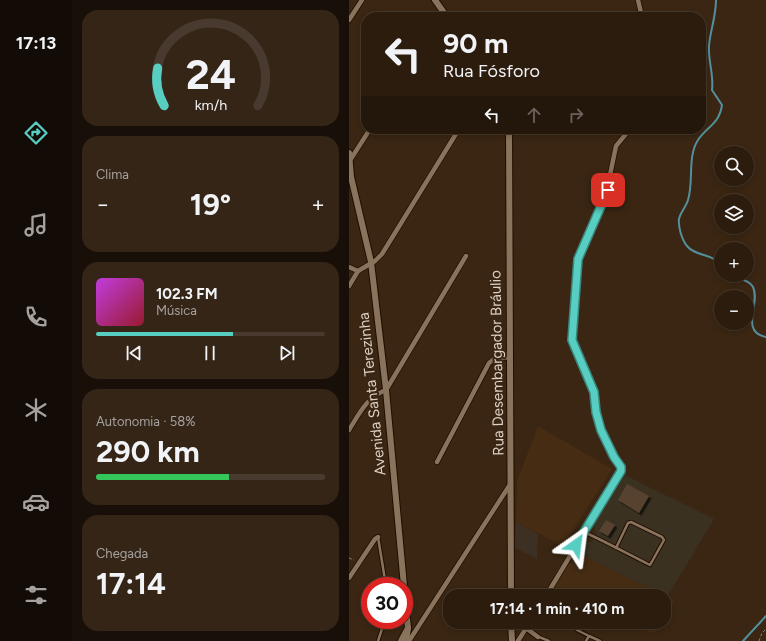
<!DOCTYPE html>
<html lang="pt">
<head>
<meta charset="utf-8">
<style>
	body { margin:0; font-family:Figtree,sans-serif; background:#342517; color:#f1f3f6; height:100vh; display:flex; flex-direction:column; font-size:15px; white-space:nowrap }
	* { box-sizing:border-box; margin:0 }
	p { font-size:13px; color:#a6a19e }
	.icon { flex:none; width:22px; height:22px; fill:none; stroke:currentColor; stroke-width:2; stroke-linecap:round; stroke-linejoin:round }
	.map { position:relative; flex:1; overflow:hidden }
	.panel { display:flex; flex-direction:column; gap:10px; padding:10px; background:#180f08; width:277px }
	.panel>* { flex:none }
	.guide { position:absolute; left:12px; top:12px; width:345px; height:122px; border-radius:16px; box-shadow:0 2px 6px #0003,0 0 0 1px #483a2e; background:#2c1c0e; color:#f1f3f6; overflow:hidden }
	.fabs { position:absolute; left:365px; top:146px; display:grid; gap:8px }
	.fabs a { display:grid; place-items:center; width:40px; height:40px; border-radius:50%; background:#2c1c0e; box-shadow:0 2px 6px #0003,0 0 0 1px #483a2e; font-size:20px }
	.speed { position:absolute; left:12px; top:577px; display:flex; gap:8px; font-size:20px; font-weight:700; text-align:center }
	.speed>* { display:grid; place-content:center; width:52px; height:52px; border-radius:50%; background:#2c1c0e; box-shadow:0 2px 6px #0003,0 0 0 1px #483a2e; line-height:1 }
	.speed .limit { border:6px solid #d22; background:#fff; color:#111 }
	.pin { position:absolute; display:grid; place-items:center; width:34px; height:34px; color:#fff; margin:-17px; border-radius:8px; box-shadow:0 2px 6px #0006 }
	.me { position:absolute; width:44px; margin:-22px; rotate:31deg; stroke-linejoin:round; filter:drop-shadow(0 0 3px #0008) }
	.turn { display:flex; align-items:center; gap:14px; height:84px; padding:0 16px; font-size:18px }
	.turn .icon { width:52px; height:52px; stroke-width:2.5 }
	.turn b { display:block; font-size:28px; line-height:34px }
	.lanes { display:flex; align-items:center; height:38px; padding:0 16px; background:#0003; justify-content:center; gap:20px; direction:ltr }
	.lanes .off { opacity:.35 }
	.big { font-size:30px; font-weight:700; line-height:1.1 }
	.panel .card { flex:1; display:flex; flex-direction:column; justify-content:center; gap:6px; min-width:0; padding:0 14px; border-radius:16px; background:#342517 }
	.panel .dial { align-items:center; gap:0 }
	.dial svg { height:104px; overflow:visible; fill:none; stroke:#483a2e; stroke-width:7; stroke-linecap:round; text-anchor:middle }
	.dial text { fill:#f1f3f6; stroke:none }
	.song { display:flex; align-items:center; gap:12px }
	.cover { width:48px; height:48px; border-radius:6px; background:linear-gradient(135deg,hsl(290 70% 55%),hsl(350 70% 35%)) }
	.played { height:4px; border-radius:2px; background:linear-gradient(90deg,#57cec1 60%,#483a2e 60%) }
	.keys { display:flex; justify-content:space-around; direction:ltr }
	.heat { display:flex; justify-content:space-between; align-items:center; font-size:22px; direction:ltr }
	.charge { height:6px; border-radius:3px; background:linear-gradient(90deg,#34c759 58%,#483a2e 0) }
	.trip { position:absolute; left:94px; top:589px; width:228px; height:40px; border-radius:16px; background:#2c1c0e; box-shadow:0 2px 6px #0003,0 0 0 1px #483a2e; font-weight:700; line-height:40px; text-align:center }
	main { display:flex; flex:1; min-height:0 }
	.menu { display:flex; flex-direction:column; width:72px; justify-content:space-around; align-items:center; background:#120b06; color:#a6a19e }
	.menu .icon { width:28px; height:28px }
	.menu .active { color:#57cec1 }
	.menu b { font-size:18px; color:#f1f3f6 }
	.map>svg:first-child { display:block }
	.built { fill:#452c12 }
	.industrial { fill:#3a3121 }
	.medical { fill:#3d3022 }
	.lines { fill:none; stroke-linecap:round; stroke-linejoin:round }
	.stream { stroke:#54909c; stroke-width:2 }
	.building { fill:#57432d; filter:url(#shadow) }
	.service-casing { stroke:#200e00; stroke-width:4.5 }
	.minor-casing { stroke:#200e00; stroke-width:6 }
	.tertiary-casing { stroke:#200e00; stroke-width:8 }
	.path { stroke:#8e7e6e; stroke-width:1; stroke-dasharray:3 2; stroke-linecap:butt }
	.service { stroke:#8a735d; stroke-width:2.5 }
	.minor { stroke:#8a735d; stroke-width:4.5 }
	.tertiary { stroke:#8a735d; stroke-width:6 }
	.route-casing { stroke:#39867d; stroke-width:10 }
	.route { stroke:#57cec1; stroke-width:7 }
	.labels { text-anchor:middle; dominant-baseline:central; stroke-width:4; stroke-linejoin:round; paint-order:stroke }
	.street-label { font-size:15px; fill:#ddd0c4; stroke:#3a2612 }
</style>
</head>
<body>
<main>
<nav class="menu">
<b>17:13</b>
<svg class="icon active" aria-label="directions" viewBox="0 0 24 24"><path d="M12 3l9 9-9 9-9-9zM9 14v-3h6M13 9l2 2-2 2"/></svg>
<svg class="icon" aria-label="music" viewBox="0 0 24 24"><path d="M9 18V5l10-2v13"/><circle cx="6" cy="18" r="3"/><circle cx="16" cy="16" r="3"/></svg>
<svg class="icon" aria-label="phone" viewBox="0 0 24 24"><path d="M5 4h4l2 5-3 2q2 4 5 5l2-3 5 2v4C11 20 4 13 5 4z"/></svg>
<svg class="icon" aria-label="climate" viewBox="0 0 24 24"><path d="M12 3v18M4 7l16 10M4 17L20 7"/></svg>
<svg class="icon" aria-label="car" viewBox="0 0 24 24"><path d="M5 17H2v-5l4-1 3-4h7l3 4 3 1v5h-3M9 17h6M6 11h13"/><circle cx="7" cy="17" r="2"/><circle cx="17" cy="17" r="2"/></svg>
<svg class="icon" aria-label="filters" viewBox="0 0 24 24"><path d="M4 7h16M4 17h16"/><circle cx="9" cy="7" r="2"/><circle cx="15" cy="17" r="2"/></svg>
</nav>
<section class="panel">
<div class="card dial"><svg viewBox="0 0 100 80">
<path d="M14 69A42 42 0 1 1 86 69"/>
<path d="M14 69A42 42 0 0 1 9 40" stroke="#57cec1"/>
<text x="50" y="56" font-size="32" font-weight="700">24</text>
<text x="50" y="72" font-size="11">km/h</text>
</svg></div>
<div class="card"><p>Clima</p>
<div class="heat"><a>−</a><b class="big">19°</b><a>+</a></div>
</div>
<div class="card">
<div class="song"><i class="cover"></i><div><b>102.3 FM</b><p>Música</p></div></div>
<div class="played"></div>
<div class="keys"><svg class="icon" aria-label="previous" viewBox="0 0 24 24"><path d="M18 5L8 12l10 7zM5 5v14"/></svg><svg class="icon" aria-label="pause" viewBox="0 0 24 24"><path d="M8 5v14M16 5v14"/></svg><svg class="icon" aria-label="next" viewBox="0 0 24 24"><path d="M6 5l10 7-10 7zM19 5v14"/></svg></div>
</div>
<div class="card"><p>Autonomia · 58%</p><b class="big">290 km</b><div class="charge"></div></div>
<div class="card"><p>Chegada</p><b class="big">17:14</b></div>
</section>
<div class="map">
<svg width="417" height="641" viewBox="0 0 417 641">
	<defs>
		<filter id="shadow"><feDropShadow dx="2.5" dy="2.5" stdDeviation="0" flood-color="#0009"/></filter>
	</defs>
	<rect width="100%" height="100%" fill="#3a2612"/>
	<!-- built -->
	<g class="built">
		<polygon points="189,426 263,469 214,546 167,522 168,481"/>
		<polygon points="228,552 326,601 315,619 315,596 218,596 203,589 218,564 224,562"/>
		<polygon points="278,622 313,622 305,634"/>
	</g>
	<!-- industrial -->
	<polygon class="industrial" points="276,475 365,519 318,597 228,552 234,542 243,542 247,533 244,524"/>
	<!-- medical -->
	<polygon class="medical" points="167,522 189,534 188,559 165,547"/>
	<g class="lines">
		<!-- stream -->
		<g class="stream">
			<path d="M367,0C367,17 361,31 360,46C359,61 365,75 363,90L373,105C370,125 358,126 349,140C338,157 345,181 339,200C337,207 331,213 330,219C329,227 333,240 338,246C347,257 362,253 372,264"/>
			<path d="M382,275C389,280 400,279 404,287C412,303 390,332 417,337"/>
			<polyline points="394,641 417,616"/>
		</g>
	</g>
	<!-- building -->
	<g class="building">
		<polygon points="278,484 300,496 290,513 269,500"/>
		<polygon points="257,520 266,525 259,536 250,531"/>
	</g>
	<g class="lines">
		<defs>
			<g id="service">
				<path d="M235,532C257,542 277,553 299,564L301,565L315,540L313,537L282,522L279,523L267,548"/>
				<polyline points="29,537 37,586"/>
				<polyline points="228,630 240,636"/>
				<polyline points="190,637 200,641"/>
				<polyline points="29,641 36,620"/>
				<polyline points="237,641 240,636 251,641"/>
			</g>
			<g id="minor">
				<polyline points="289,0 293,17"/>
				<polyline points="0,20 13,0"/>
				<polyline points="0,162 21,129"/>
				<polyline points="0,267 9,271"/>
				<polyline points="0,286 9,271 26,261 33,254 110,129"/>
				<path d="M0,430C10,414 18,397 37,390L117,256"/>
				<polyline points="88,462 140,363 145,359 160,357"/>
				<polyline points="0,578 26,539 29,537"/>
				<polyline points="197,596 272,471 249,422 245,392 223,340 229,259 256,199 267,146 281,129"/>
				<polyline points="177,628 189,637"/>
				<polyline points="60,641 162,483"/>
				<polyline points="169,641 181,622"/>
			</g>
			<g id="tertiary">
				<polyline points="86,0 98,17"/>
				<polyline points="160,129 162,596"/>
				<polyline points="0,153 2,177 22,262 37,390 55,586"/>
				<polyline points="55,589 59,628 57,641"/>
				<polyline points="162,622 163,641"/>
				<polyline points="52,641 59,628"/>
			</g>
		</defs>
		<!-- service casing -->
		<use href="#service" class="service-casing"/>
		<!-- minor casing -->
		<use href="#minor" class="minor-casing"/>
		<!-- tertiary casing -->
		<use href="#tertiary" class="tertiary-casing"/>
		<!-- path -->
		<g class="path">
			<polyline points="0,558 5,560"/>
			<polyline points="410,641 413,633 417,629"/>
		</g>
		<!-- service -->
		<use href="#service" class="service"/>
		<!-- minor -->
		<use href="#minor" class="minor"/>
		<!-- tertiary -->
		<use href="#tertiary" class="tertiary"/>
	</g>
	<g class="lines">
		<defs>
			<polyline id="route" points="227,545 272,471 272,467 265,457 252,430 247,412 245,392 223,340 229,259 259,190"/>
		</defs>
		<!-- route casing -->
		<use href="#route" class="route-casing"/>
		<!-- route -->
		<use href="#route" class="route"/>
	</g>
	<g class="labels">
		<!-- street labels -->
		<g class="street-label">
			<text transform="translate(148 363) rotate(-91)">Rua Desembargador Bráulio</text>
			<text transform="translate(23 394) rotate(-96)">Avenida Santa Terezinha</text>
		</g>
	</g>
</svg>
<div class="fabs">
<a><svg class="icon" aria-label="search" viewBox="0 0 24 24"><circle cx="10" cy="10" r="6"/><path d="M15 15l6 6"/></svg></a>
<a><svg class="icon" aria-label="layers" viewBox="0 0 24 24"><path d="M12 4l9 5-9 5-9-5zM3 14l9 5 9-5"/></svg></a>
<a>+</a>
<a>−</a>
</div>
<div class="speed"><div class="limit">30</div></div>
<div class="pin" style="left:259px;top:190px;background:#d93025"><svg class="icon" aria-label="arrive" viewBox="0 0 24 24"><path d="M6 21V4h12l-3 4 3 4H6"/></svg></div>
<svg class="me" style="left:227px;top:545px" viewBox="-20 -20 40 40"><path d="M0-17L14 15 0 8-14 15z" fill="#57cec1" stroke="#fff" stroke-width="4"/></svg>
<div class="trip">17:14 · 1 min · 410 m</div>
<div class="guide">
<div class="turn"><svg class="icon" aria-label="left" viewBox="0 0 24 24"><path d="M17 20v-9H6M10 6l-5 5 5 5"/></svg><div><b>90 m</b>Rua Fósforo</div></div>
<div class="lanes"><svg class="icon" aria-label="left" viewBox="0 0 24 24"><path d="M17 20v-9H6M10 6l-5 5 5 5"/></svg><svg class="icon off" aria-label="ahead" viewBox="0 0 24 24"><path d="M12 20V5M6 11l6-6 6 6"/></svg><svg class="icon off" aria-label="right" viewBox="0 0 24 24"><path d="M7 20v-9h11M14 6l5 5-5 5"/></svg></div>
</div>
</div>
</main>
</body>
</html>
